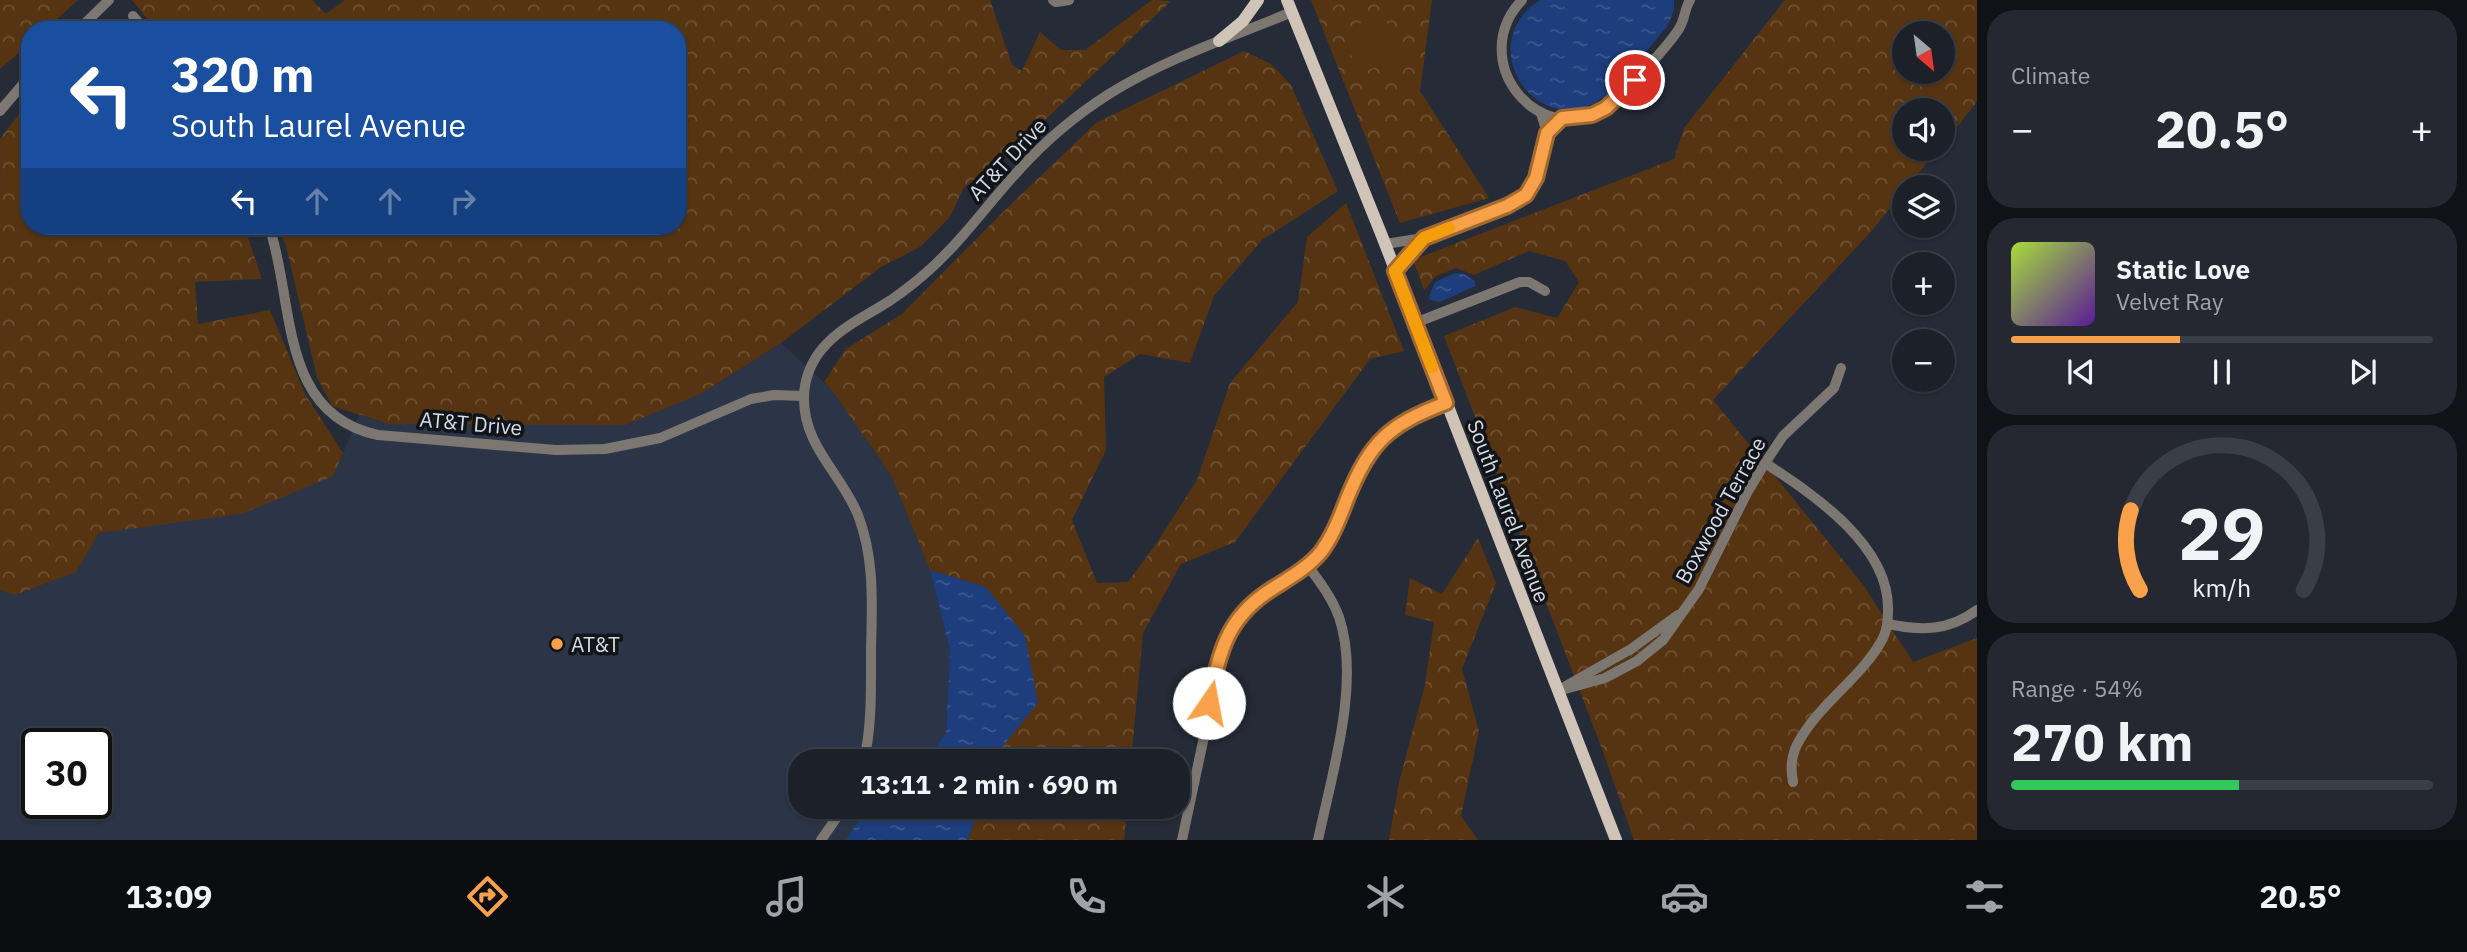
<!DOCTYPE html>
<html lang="en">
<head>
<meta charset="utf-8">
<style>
	body { margin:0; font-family:"IBM Plex Sans",sans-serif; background:#252831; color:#f1f3f6; height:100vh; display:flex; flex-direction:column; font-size:26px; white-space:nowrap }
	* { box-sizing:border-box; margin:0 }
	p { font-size:23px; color:#a0a3a8 }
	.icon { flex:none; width:38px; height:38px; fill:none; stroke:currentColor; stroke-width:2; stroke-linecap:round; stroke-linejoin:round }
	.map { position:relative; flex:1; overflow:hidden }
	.sheet { display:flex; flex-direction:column; gap:10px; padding:10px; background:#0f1217; width:490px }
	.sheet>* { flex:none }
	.guide { position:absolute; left:21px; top:21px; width:665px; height:214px; border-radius:28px; box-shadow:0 2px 5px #0004,0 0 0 2px #3a3e46; background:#1a4fa0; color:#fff; overflow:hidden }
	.needle { width:46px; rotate:151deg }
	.tools { position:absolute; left:1892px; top:21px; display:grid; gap:14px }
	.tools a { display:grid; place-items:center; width:63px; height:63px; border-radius:50%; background:#1c2029; box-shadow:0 2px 5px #0004,0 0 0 2px #3a3e46; font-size:35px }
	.speed { position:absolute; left:21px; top:728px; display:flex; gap:14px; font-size:35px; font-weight:700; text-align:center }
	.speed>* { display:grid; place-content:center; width:91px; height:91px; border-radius:50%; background:#1c2029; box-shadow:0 2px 5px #0004,0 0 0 2px #3a3e46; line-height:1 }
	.speed .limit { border:4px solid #111; border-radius:10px; background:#fff; color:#111 }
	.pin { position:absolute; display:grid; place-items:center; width:60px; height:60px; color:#fff; margin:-30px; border:4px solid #fff; border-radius:50%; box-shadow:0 2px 7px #0007 }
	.me { position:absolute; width:77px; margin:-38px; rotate:12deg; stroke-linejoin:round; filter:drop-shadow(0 0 5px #0008) }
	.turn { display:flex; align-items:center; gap:24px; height:147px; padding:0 35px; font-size:32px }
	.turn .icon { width:91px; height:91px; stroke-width:2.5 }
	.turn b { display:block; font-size:49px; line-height:60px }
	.lanes { display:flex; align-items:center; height:66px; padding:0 35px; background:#0003; justify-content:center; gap:35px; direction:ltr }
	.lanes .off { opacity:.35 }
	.big { font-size:52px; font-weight:700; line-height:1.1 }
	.sheet .widget { flex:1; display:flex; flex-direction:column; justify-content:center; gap:10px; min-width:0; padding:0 24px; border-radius:28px; background:#252831 }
	.sheet .dial { align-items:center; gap:0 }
	.dial svg { height:182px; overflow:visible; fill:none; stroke:#3a3e46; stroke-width:7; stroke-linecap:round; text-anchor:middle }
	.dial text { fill:#f1f3f6; stroke:none }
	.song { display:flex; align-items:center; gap:21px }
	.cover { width:84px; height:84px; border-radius:10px; background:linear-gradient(135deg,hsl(80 70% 55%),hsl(270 70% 35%)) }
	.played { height:7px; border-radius:4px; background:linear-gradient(90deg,#f8a14a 40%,#3a3e46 40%) }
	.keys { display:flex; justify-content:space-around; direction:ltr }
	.heat { display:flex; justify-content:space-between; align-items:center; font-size:38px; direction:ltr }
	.charge { height:10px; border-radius:5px; background:linear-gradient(90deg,#34c759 54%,#3a3e46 0) }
	.trip { position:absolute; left:788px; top:749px; width:402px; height:70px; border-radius:28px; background:#1c2029; box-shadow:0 2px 5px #0004,0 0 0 2px #3a3e46; font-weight:700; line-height:70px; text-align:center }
	.dock { display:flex; height:112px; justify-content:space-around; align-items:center; background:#0b0d10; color:#a0a3a8 }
	.dock .icon { width:49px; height:49px }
	.dock .selected { color:#f8a14a }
	.dock b { font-size:32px; color:#f1f3f6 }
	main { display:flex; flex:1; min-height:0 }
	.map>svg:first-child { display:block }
	.built { fill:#2b3547; fill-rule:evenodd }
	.forest { fill:url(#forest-crowns); fill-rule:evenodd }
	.pitch { fill:#573411 }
	.water { fill:url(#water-ripples) }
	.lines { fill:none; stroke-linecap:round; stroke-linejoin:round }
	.minor { stroke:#7d7772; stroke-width:10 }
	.major { stroke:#d0c4b9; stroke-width:12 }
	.route-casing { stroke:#a16930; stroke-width:18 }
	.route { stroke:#f8a14a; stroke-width:12 }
	.slow { stroke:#f59e0b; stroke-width:12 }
	.poi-dot { fill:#f8a14a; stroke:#111419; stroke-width:2.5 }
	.labels { text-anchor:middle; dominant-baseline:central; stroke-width:7; stroke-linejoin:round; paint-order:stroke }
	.street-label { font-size:21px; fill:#d7dbe3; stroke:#111419 }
	.poi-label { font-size:21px; fill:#d7dbe3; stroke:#111419; text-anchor:start }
</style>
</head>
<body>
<main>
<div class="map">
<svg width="1977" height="840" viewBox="0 0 1977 840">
	<defs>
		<pattern id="forest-crowns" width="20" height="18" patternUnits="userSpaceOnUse" patternTransform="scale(1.75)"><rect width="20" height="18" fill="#573411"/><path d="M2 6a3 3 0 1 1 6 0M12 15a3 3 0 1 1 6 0" fill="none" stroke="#6e5134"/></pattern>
		<pattern id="water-ripples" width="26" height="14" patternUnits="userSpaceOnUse" patternTransform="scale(1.75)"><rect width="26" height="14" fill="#1d3d7c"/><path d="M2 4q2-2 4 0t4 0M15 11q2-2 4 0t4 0" fill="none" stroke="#3d588e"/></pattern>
	</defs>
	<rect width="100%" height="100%" fill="#252b37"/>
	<!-- built -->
	<path class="built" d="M781,343L831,389L891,475L930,570L950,650L946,733L934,749H902L895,761H800V807H867L846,840H0V590L15,595L76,572L99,533L127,529L333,476L359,415L389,424L702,393ZM37,744H96V803H37Z"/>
	<!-- forest -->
	<g class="forest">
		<polygon points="0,0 78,0 45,30 30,30 30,43 0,69"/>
		<polygon points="132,0 312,0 326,14 345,0 990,0 1012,65 1022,71 1040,32 1061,50 1085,50 1152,0 1171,1 994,168 964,187 950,217 920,247 881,267 781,343 702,393 625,425 389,424 332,406 317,377 286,246 277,226 677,226 677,30 156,30"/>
		<polygon points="1311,0 1432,0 1420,91 1489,198 1400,223"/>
		<path d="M1785,0H1977V102L1943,144L1942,110H1904V149H1938L1907,187H1904V191L1868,235L1713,400L1864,586L1913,662L1977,638V840H1634L1602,749L1444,336L1515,307L1557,318L1579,282L1565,261L1529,251L1474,275L1456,268L1436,276L1424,290L1413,260L1674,159L1684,128ZM1904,33H1942V72H1904Z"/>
		<polygon points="1244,51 1271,64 1291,85 1338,191 1262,240 1214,296 1190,363 1140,354 1104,377 1106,450 1072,520 1097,583 1128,582 1158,541 1197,480 1230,383 1298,302 1307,237 1346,203 1404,351 1370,359 1235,542 1181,564 1143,633 1131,761 995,761 998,752 1038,702 986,587 930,570 891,475 831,389 824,382 846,349 902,314 1002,213 1096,123"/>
		<polygon points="30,100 30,226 244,226 262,279 195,282 198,324 270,310 305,394 343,453 333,476 241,514 99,533 76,572 15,595 0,590 0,139"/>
		<polygon points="1478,538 1496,583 1462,669 1479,731 1461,816 1478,840 1389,840 1399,782 1425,685 1434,622 1405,615 1410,578 1442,594"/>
		<polygon points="979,807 1127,807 1124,840 968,840"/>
	</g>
	<!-- pitch -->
	<polygon class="pitch" points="1381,15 1385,18 1400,55 1398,59 1360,73 1357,71 1343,33 1345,29"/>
	<!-- water -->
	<g class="water">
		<path d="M1540,0H1674C1675,11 1671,19 1666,28C1649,47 1616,91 1596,102C1533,138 1473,43 1540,0Z"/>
		<polygon points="1455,273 1464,274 1475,281 1475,286 1440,302 1430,300 1429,296 1435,282"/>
		<polygon points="930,570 986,587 1025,636 1038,703 998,752 995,761 895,761 902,749 934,749 946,733 950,650"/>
		<polygon points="867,807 979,807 968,840 846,840"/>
	</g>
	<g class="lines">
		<!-- minor -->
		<g class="minor">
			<polyline points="1053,0 1056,2 1069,0"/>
			<path d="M1522,0C1466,59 1536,150 1605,109C1618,101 1675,39 1681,25C1685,17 1685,8 1690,0"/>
			<polyline points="133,16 145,30"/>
			<polyline points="78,30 109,0"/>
			<polyline points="0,111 30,76"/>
			<path d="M269,226C295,302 278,414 378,435L556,450L605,449L660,438L751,399L774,395L804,396"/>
			<polyline points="1424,238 1507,206 1526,195 1536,179 1547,133 1541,113"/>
			<polyline points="1385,244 1424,238 1395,271"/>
			<polyline points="1415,323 1520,282 1529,282 1545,291"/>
			<path d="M1765,463C1814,495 1891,546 1888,612C1888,621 1887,630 1883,638C1866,671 1833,694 1811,723C1796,743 1788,757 1793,782"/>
			<polyline points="1308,566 1330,537 1359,471 1375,446 1402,422 1446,403"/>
			<path d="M1888,624C1921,631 1949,631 1977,610"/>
			<polyline points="1564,687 1631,649 1678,615"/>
			<polyline points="1558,691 1605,678 1637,661 1663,640 1699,589 1747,493 1765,463 1783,436 1834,388 1841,368"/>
			<path d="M864,761C872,725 871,688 871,651C872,605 875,559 858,515C841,473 803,446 804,397C804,380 811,362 822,349C840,327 868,315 891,300C904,291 917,281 928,271C963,240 989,202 1020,169C1046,140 1076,115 1109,94C1165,59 1231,37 1292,12"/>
			<polyline points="821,840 844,807"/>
			<path d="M1182,840L1224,643C1243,603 1273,590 1308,566C1320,582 1332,598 1339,617C1361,682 1332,773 1318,840"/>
		</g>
		<!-- major -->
		<g class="major">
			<polyline points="1287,0 1382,236 1616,840"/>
			<polyline points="1219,41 1243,21 1258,0"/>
		</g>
	</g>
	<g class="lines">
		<defs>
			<path id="route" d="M1209,703C1219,657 1224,622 1266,593C1285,580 1306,570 1321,552C1333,536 1340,517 1347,499C1370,442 1388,425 1446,403L1395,271L1424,238L1507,206L1526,195L1536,178L1547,133L1562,118L1592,115L1606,108L1635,80"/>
		</defs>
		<!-- route casing -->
		<use href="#route" class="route-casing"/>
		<!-- route -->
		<use href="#route" class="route"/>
		<!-- slow -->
		<polyline class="slow" points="1432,367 1395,271 1424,238 1449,228"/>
	</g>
	<!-- markers -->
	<circle class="poi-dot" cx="557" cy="644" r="7"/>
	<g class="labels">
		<!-- street labels -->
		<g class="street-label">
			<text transform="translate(1007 159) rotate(-47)">AT&amp;T Drive</text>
			<text transform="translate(471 423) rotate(5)">AT&amp;T Drive</text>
			<text transform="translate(1720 510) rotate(-61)">Boxwood Terrace</text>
			<text transform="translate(1509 511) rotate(69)">South Laurel Avenue</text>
		</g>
		<!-- poi labels -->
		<g class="poi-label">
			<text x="571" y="644">AT&amp;T</text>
		</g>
	</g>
</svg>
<div class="tools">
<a><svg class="needle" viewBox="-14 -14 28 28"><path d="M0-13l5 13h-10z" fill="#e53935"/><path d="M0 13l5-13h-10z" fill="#a0a3a8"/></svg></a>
<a><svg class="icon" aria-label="sound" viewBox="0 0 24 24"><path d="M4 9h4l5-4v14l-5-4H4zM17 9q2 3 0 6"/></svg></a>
<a><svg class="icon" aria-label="layers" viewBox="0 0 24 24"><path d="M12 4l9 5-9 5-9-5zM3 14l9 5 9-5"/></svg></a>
<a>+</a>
<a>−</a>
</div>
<div class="speed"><div class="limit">30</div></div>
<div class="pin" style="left:1635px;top:80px;background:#d93025"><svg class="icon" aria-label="arrive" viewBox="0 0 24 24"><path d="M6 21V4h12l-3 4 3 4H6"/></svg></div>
<svg class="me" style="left:1209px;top:703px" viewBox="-20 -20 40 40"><circle r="19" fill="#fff"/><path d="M0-13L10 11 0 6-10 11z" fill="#f8a14a"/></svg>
<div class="trip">13:11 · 2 min · 690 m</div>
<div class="guide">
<div class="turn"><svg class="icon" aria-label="left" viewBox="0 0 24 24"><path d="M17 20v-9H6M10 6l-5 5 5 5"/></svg><div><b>320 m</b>South Laurel Avenue</div></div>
<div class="lanes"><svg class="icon" aria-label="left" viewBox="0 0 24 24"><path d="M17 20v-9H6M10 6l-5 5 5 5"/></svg><svg class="icon off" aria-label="ahead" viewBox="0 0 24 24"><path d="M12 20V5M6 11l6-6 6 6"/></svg><svg class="icon off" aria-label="ahead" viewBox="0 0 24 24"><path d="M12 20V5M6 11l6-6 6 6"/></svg><svg class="icon off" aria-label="right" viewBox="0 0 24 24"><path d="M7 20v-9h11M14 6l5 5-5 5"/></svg></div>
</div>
</div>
<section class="sheet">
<div class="widget"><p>Climate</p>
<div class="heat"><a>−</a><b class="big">20.5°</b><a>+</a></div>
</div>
<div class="widget">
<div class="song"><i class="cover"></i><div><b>Static Love</b><p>Velvet Ray</p></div></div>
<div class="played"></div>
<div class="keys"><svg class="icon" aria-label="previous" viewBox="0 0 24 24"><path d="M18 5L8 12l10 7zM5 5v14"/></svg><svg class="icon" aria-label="pause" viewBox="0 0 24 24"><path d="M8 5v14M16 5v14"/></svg><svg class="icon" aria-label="next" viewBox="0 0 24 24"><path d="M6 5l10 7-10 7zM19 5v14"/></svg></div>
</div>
<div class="widget dial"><svg viewBox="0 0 100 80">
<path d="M14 69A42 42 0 1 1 86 69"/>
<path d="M14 69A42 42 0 0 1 10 34" stroke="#f8a14a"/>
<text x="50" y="56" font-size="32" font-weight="700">29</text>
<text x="50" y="72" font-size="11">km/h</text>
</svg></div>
<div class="widget"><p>Range · 54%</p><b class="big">270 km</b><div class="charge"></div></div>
</section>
</main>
<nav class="dock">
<b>13:09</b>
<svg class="icon selected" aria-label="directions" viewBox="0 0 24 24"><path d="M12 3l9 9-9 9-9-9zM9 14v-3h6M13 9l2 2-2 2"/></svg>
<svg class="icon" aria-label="music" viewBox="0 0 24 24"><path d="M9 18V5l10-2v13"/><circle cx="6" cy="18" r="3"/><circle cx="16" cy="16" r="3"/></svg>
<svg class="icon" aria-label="phone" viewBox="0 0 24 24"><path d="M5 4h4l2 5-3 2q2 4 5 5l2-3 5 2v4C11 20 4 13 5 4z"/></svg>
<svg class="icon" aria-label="climate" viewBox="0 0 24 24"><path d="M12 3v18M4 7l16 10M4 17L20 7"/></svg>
<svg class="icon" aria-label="car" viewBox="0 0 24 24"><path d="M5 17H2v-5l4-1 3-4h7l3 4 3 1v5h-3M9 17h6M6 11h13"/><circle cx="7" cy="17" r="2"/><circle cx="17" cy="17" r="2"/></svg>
<svg class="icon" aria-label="filters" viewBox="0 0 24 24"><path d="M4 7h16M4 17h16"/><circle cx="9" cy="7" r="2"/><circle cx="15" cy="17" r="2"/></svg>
<b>20.5°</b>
</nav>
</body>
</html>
